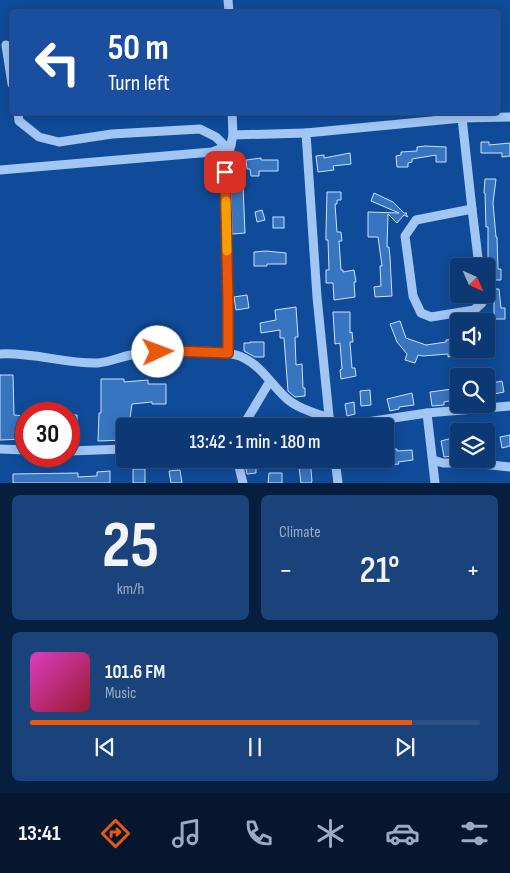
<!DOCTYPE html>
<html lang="en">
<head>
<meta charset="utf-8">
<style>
	body { margin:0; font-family:"Sofia Sans Condensed",sans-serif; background:#1a437b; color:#f1f3f6; height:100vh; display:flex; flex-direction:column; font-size:19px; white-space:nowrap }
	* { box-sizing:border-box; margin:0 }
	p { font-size:16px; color:#9aacc4 }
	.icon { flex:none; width:28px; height:28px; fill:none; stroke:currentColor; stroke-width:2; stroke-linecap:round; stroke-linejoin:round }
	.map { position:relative; height:483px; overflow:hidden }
	.side { display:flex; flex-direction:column; gap:12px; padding:12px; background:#071f3f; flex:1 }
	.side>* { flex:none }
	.top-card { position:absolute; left:10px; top:10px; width:490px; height:105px; border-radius:5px; box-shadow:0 2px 12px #0003,0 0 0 1px #2c5285; background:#1a4fa0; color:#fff; overflow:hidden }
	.needle { width:32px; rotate:135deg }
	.controls { position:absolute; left:450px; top:258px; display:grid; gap:10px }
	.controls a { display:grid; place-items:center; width:45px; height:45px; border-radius:5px; background:#0c3873; box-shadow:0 2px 12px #0003,0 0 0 1px #2c5285; font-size:25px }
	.speed { position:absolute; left:15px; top:402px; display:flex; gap:10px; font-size:25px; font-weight:700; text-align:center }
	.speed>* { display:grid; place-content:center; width:65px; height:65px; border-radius:50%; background:#0c3873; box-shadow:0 2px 12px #0003,0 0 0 1px #2c5285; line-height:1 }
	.speed .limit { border:8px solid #d22; background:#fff; color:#111 }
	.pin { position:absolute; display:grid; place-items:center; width:42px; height:42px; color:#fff; margin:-21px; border-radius:10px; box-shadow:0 2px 8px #0006 }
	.me { position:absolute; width:55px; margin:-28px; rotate:88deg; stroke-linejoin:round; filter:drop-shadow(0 0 4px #0008) }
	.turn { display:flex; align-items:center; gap:18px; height:105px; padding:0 15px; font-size:22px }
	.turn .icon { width:65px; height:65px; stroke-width:2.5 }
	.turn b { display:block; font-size:35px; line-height:42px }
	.big { font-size:38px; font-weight:600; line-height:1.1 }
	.side .widget { flex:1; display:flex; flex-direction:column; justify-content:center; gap:8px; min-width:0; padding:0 18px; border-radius:8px; background:#1a437b }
	.side .dial { align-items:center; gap:0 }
	.dial b { font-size:65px; line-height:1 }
	.song { display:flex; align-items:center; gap:15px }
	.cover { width:60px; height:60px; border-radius:8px; background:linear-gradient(135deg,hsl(310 70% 55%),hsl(350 70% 35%)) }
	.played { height:5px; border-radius:2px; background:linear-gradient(90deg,#ea580c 85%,#2c5285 85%) }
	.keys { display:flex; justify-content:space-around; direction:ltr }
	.heat { display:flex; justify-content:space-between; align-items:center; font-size:28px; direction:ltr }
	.side .tiles { flex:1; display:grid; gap:12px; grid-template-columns:1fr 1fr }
	.widget:last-child { grid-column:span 2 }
	.trip { position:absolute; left:116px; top:418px; width:278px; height:50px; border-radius:5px; background:#0c3873; box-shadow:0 2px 12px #0003,0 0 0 1px #2c5285; font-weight:600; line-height:50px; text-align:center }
	.tab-bar { display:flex; height:80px; justify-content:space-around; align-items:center; background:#05162e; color:#9aacc4 }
	.tab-bar .icon { width:35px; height:35px }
	.tab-bar .on { color:#ea580c }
	.tab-bar b { font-size:22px; color:#f1f3f6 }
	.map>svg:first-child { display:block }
	.building { fill:#3875c1; stroke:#c9e1fe }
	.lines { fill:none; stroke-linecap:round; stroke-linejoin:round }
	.minor { stroke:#a1c6f4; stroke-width:9 }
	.route-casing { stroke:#983908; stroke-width:12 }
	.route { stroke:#ea580c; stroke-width:9 }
	.slow { stroke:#f59e0b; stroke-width:9 }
</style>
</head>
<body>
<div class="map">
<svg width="510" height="483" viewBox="0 0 510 483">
	<rect width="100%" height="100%" fill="#104b99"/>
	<!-- building -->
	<g class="building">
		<polygon points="481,142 489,142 489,145 510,143 510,156 502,157 502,153 481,153"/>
		<polygon points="425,146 446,147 446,162 436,162 436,155 412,159 412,162 408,163 408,167 397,167 396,156 401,155 401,152 417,151 417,147"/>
		<polygon points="350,153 351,164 333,166 334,170 318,172 316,156 324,155 324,158"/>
		<polygon points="261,158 261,160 278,160 278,171 259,171 259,176 251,176 250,169 247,169 246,160"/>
		<polygon points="485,179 496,179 493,203 496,237 497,237 498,269 501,269 501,280 490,280 490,265 488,265 488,227 486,227 485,193 484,193"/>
		<polygon points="243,185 245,233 232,234 231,186"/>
		<polygon points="327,192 341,192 341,200 337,200 337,204 335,204 337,232 341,232 342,241 339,241 341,270 343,270 343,272 354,270 356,282 354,282 355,297 334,300 333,283 326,283 326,270 329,270 328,240 326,240 326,232"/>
		<polygon points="374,193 393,202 404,213 407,213 406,214 408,217 404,215 397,223 388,214 387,247 389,247 390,257 392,296 375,297 374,287 381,286 380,266 382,266 378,237 368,237 368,212 399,213 371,201"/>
		<polygon points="262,210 265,220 257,222 255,212"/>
		<rect x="273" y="217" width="11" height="11"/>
		<polygon points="266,251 286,253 286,264 267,264 267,266 254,266 254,252"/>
		<polygon points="494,289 499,289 501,308 505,308 505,319 494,319"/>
		<polygon points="247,295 249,308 236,310 234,297"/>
		<polygon points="296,307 298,337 295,337 296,365 302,364 303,388 305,388 305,396 295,397 288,391 284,338 280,338 280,330 261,333 260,323 276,320 275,310"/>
		<polygon points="333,312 350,312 350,333 352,332 353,342 350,342 352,368 355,368 356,376 341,379 340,370 342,369 340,343 335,344"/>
		<polygon points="400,321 406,338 426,345 446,342 446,340 454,339 456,355 448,357 448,354 423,356 418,355 415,363 405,360 407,354 397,342 390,324"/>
		<polygon points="250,342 264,342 264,357 255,357 244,351 244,343 250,343"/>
		<polygon points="0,375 13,375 14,415 26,416 26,439 0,440"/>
		<polygon points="101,379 124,379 124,382 148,380 148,384 166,384 166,404 152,404 152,402 132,404 130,418 148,419 148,426 125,426 125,440 98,441 99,413 101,413"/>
		<polygon points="502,381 504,392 494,394 492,383"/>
		<polygon points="459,382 459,404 455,404 454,400 444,402 444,405 432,406 430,392 452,389 451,383"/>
		<polygon points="370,390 371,405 361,406 360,391"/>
		<polygon points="412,393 414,405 399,407 399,409 390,411 387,399"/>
		<polygon points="354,402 355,414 347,416 345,404"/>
		<polygon points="69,415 77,415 77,432 69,431"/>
		<polygon points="510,435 510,446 502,448 500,437"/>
		<polygon points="456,437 459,455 444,457 441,441"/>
		<polygon points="397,449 397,451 412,450 413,460 398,462 399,464 386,465 385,450"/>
		<polygon points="244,459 256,459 256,473 247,474"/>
		<polygon points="298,459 310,459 312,481 311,483 301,483"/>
		<rect x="133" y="469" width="12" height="14"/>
		<polygon points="180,470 182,483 171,483 169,471"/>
		<polygon points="110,471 110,483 13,483 13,474 78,473 78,477 97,476 97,472"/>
		<polygon points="269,473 282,473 282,483 268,483"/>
	</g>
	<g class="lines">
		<!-- minor -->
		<g class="minor">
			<polyline points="228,0 229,12"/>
			<polyline points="6,45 12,84"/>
			<polyline points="18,112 19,121 39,137 59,142 112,134 200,129 216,137 226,147"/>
			<polyline points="232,112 233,135 306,133"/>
			<polyline points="462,118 472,209"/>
			<polyline points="0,170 212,152 231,145"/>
			<polyline points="479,266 472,209 416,220 405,236 413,296 421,313 431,317 474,310 482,303 481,294"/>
			<polyline points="228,353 225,172 233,135"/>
			<path d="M0,354C33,352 65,364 98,363C110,362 120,357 131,355C157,351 221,347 244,358C262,367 271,384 285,397C296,408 315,413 329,418"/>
			<polyline points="427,413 435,483"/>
			<polyline points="243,426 270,381"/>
			<polyline points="330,426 317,297 306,133 462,118 510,117"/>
			<polyline points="340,426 427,413 510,406"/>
			<polyline points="0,449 26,450"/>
			<polyline points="69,451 125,449"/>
			<polyline points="237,459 243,483"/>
			<polyline points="335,459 338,483"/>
			<polyline points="433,460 443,463 473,463 510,467"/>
		</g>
	</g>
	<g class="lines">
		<defs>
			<polyline id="route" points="158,352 173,351 228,353 228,301 225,172"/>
		</defs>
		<!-- route casing -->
		<use href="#route" class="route-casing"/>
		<!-- route -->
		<use href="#route" class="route"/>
		<!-- slow -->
		<polyline class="slow" points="226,201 227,251"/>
	</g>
</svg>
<div class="controls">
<a><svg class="needle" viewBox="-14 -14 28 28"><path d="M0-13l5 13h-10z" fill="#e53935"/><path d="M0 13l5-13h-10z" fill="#9aacc4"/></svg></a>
<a><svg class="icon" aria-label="sound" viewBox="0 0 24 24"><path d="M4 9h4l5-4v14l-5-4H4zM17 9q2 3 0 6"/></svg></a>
<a><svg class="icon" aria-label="search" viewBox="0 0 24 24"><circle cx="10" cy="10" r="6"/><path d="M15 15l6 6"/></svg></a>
<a><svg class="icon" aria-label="layers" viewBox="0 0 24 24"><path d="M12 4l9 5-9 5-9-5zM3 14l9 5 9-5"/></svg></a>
</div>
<div class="speed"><div class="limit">30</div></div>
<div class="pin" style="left:225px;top:172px;background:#d93025"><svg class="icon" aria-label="arrive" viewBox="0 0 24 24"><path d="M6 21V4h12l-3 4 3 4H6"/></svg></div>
<svg class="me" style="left:158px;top:352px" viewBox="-20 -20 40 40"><circle r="19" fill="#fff"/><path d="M0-13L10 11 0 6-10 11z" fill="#ea580c"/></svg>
<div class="trip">13:42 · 1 min · 180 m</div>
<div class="top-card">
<div class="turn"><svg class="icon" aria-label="left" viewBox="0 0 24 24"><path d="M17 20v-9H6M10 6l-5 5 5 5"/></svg><div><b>50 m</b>Turn left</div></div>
</div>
</div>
<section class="side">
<div class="tiles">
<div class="widget dial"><b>25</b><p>km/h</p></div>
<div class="widget"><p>Climate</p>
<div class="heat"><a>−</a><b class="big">21°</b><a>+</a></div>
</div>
<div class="widget">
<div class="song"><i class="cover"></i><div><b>101.6 FM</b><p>Music</p></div></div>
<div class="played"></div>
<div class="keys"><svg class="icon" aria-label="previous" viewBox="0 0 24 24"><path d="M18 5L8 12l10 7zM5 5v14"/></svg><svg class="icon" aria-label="pause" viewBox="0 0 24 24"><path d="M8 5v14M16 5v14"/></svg><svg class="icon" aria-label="next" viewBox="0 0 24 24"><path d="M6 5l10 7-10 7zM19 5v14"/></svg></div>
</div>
</div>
</section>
<nav class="tab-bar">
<b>13:41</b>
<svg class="icon on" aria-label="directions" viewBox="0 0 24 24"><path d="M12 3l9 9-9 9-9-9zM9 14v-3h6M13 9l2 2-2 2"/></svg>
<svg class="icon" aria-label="music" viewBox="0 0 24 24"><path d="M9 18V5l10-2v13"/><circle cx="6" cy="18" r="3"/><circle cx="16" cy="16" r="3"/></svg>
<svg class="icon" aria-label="phone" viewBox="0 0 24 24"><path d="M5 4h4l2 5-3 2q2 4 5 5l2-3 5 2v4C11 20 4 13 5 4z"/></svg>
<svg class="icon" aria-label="climate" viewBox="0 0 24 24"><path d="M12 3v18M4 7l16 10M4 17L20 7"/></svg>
<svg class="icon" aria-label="car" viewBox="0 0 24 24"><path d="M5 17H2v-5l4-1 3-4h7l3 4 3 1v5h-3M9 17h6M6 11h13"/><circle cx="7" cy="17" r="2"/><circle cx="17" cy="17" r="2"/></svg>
<svg class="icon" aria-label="filters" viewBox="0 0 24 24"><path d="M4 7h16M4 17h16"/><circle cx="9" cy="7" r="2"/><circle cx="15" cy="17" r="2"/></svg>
</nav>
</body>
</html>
